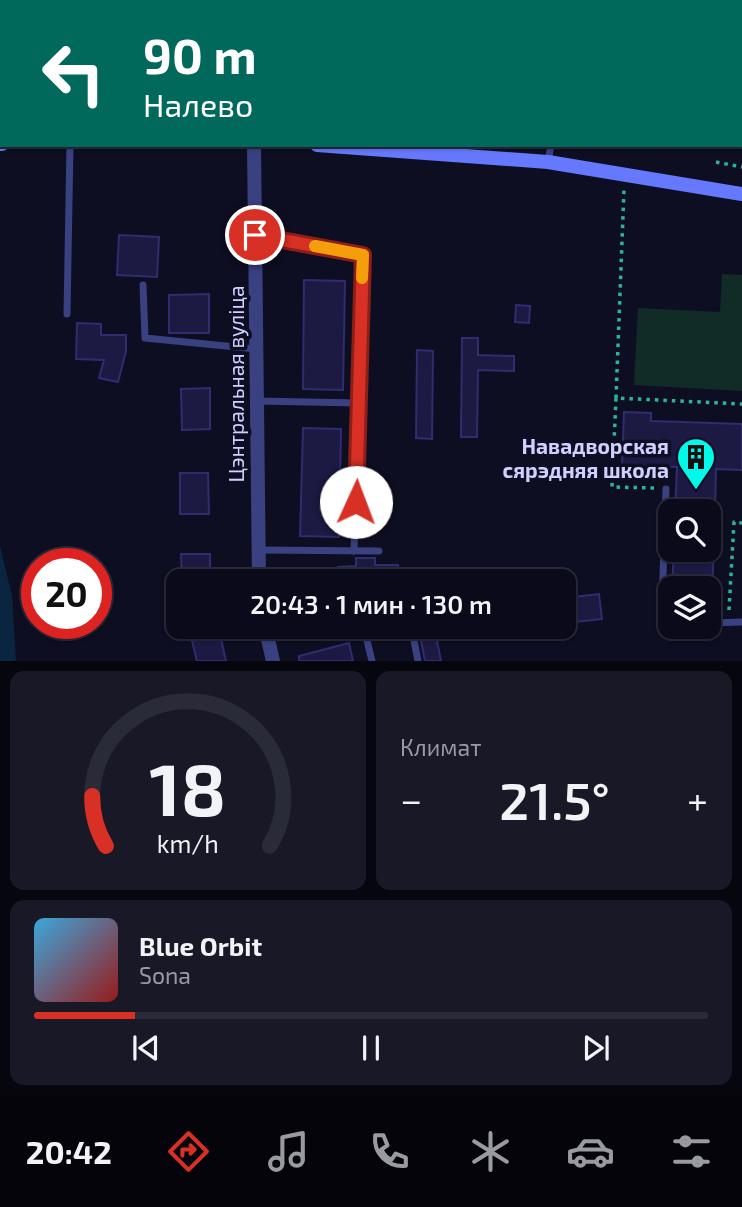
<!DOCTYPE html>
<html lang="ru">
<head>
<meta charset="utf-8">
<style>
	body { margin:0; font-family:"Exo 2",sans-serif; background:#181827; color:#f1f3f6; height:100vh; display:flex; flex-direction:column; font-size:26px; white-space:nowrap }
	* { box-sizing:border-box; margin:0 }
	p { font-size:23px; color:#999aa2 }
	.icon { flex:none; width:38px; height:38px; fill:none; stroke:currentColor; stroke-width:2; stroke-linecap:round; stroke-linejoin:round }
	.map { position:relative; height:661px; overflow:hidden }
	.panel { display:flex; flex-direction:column; gap:10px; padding:10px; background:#06060e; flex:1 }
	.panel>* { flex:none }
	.top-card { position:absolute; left:0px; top:0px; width:742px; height:147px; box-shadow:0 2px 5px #0004,0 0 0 2px #2a2b39; background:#00695c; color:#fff; overflow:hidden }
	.tools { position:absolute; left:658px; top:499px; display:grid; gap:14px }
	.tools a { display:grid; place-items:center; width:63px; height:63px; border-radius:14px; background:#0a0a1a; box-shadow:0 2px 5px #0004,0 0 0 2px #2a2b39; font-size:35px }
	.speed { position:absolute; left:21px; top:548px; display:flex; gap:14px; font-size:35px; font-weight:700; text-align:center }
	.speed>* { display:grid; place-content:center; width:91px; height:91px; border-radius:50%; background:#0a0a1a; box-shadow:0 2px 5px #0004,0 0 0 2px #2a2b39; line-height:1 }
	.speed .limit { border:10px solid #d22; background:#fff; color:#111 }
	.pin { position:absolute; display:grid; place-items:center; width:60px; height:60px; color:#fff; margin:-30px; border:4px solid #fff; border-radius:50%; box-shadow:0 2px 7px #0007 }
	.me { position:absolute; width:77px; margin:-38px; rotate:2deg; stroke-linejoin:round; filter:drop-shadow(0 0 5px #0008) }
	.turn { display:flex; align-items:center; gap:24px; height:147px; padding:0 28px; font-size:32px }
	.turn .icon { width:91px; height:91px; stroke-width:2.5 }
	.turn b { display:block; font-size:49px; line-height:60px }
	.big { font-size:52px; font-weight:600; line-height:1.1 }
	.panel .tile { flex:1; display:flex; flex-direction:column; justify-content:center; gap:10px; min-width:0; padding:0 24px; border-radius:14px; background:#181827 }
	.panel .dial { align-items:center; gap:0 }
	.dial svg { height:182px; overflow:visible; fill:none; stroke:#2a2b39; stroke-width:7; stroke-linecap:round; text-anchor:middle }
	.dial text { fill:#f1f3f6; stroke:none }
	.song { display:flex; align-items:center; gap:21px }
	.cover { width:84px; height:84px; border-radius:10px; background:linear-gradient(135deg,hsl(200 70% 55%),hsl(0 70% 35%)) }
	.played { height:7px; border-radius:4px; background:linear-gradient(90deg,#d93025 15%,#2a2b39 15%) }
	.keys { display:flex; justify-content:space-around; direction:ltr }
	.heat { display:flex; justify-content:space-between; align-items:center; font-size:38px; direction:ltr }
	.panel .tiles { flex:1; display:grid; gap:10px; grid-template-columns:1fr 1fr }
	.tile:last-child { grid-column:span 2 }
	.trip { position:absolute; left:166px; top:569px; width:410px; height:70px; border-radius:14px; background:#0a0a1a; box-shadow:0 2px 5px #0004,0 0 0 2px #2a2b39; font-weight:600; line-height:70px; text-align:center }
	.tab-bar { display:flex; height:112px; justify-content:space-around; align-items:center; background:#04040a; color:#999aa2 }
	.tab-bar .icon { width:49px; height:49px }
	.tab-bar .selected { color:#d93025 }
	.tab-bar b { font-size:32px; color:#f1f3f6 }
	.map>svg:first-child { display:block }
	.green { fill:#112c27 }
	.water { fill:#0a253f }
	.building { fill:#1c1a43; stroke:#2f2c6f; stroke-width:2 }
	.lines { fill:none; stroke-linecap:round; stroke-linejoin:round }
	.path { stroke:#2fb397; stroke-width:3.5; stroke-dasharray:3.5 5; stroke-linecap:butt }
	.service { stroke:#394181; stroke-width:7 }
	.minor { stroke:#394181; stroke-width:14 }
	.secondary { stroke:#6679fe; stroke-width:14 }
	.route-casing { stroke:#8d1f18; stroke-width:18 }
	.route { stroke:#d93025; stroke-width:12 }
	.slow { stroke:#f59e0b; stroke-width:12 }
	.labels { text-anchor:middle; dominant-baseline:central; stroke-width:7; stroke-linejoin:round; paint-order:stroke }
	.street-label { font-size:21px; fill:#cfd0ff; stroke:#0e0e22 }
	.poi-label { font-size:21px; font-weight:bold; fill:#cfd0ff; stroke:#0e0e22; text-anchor:end }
</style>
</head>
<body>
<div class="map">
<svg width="742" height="661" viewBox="0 0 742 661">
	<rect width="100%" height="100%" fill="#0e0e22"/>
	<!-- green -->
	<polygon class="green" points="722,274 742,275 742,391 634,385 638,308 720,312"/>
	<!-- water -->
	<polygon class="water" points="0,546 12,596 16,661 0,661"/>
	<!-- building -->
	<g class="building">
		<polygon points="119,235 159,237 157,277 117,275"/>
		<polygon points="304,280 345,281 343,390 303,389"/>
		<polygon points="209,294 209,333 169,333 169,295"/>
		<polygon points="516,305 530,306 529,323 515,322"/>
		<polygon points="77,323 101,324 101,335 126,335 126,351 118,382 99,378 104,360 76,359"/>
		<polygon points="462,338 478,338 478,355 514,356 514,371 478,370 477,437 461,437"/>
		<polygon points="417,350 433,351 432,439 416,438"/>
		<polygon points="210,388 210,429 182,430 181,389"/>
		<polygon points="624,412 651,413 651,421 742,424 742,470 716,469 715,511 675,511 677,467 622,465"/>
		<polygon points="303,428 341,429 339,537 300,536"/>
		<polygon points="180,473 208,473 209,514 180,514"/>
		<polygon points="674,550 714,550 712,588 672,588"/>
		<polygon points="181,554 210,554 210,581 182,581"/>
		<polygon points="356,558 375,558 375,565 398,565 398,581 338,581 338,567 356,566"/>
		<polygon points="599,594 602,619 565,623 564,598"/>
		<polygon points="418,626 434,626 441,661 425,661"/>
		<polygon points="220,634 226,661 197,661 192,641"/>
		<polygon points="349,643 353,661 299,661 299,656"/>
	</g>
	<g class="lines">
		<!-- path -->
		<g class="path">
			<polyline points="716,162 742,167"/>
			<polyline points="616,398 624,190"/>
			<polyline points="654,488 612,487 616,398 742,404"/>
			<polyline points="729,610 734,522 742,523"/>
		</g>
		<!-- service -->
		<g class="service">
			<polyline points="574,2 574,0"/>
			<polyline points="548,162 551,145"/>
			<polyline points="255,235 363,255 354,551"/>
			<polyline points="143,285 145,338 256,349"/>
			<polyline points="67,314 70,145"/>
			<polyline points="257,401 358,403"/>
			<polyline points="666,489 662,604 670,617"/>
			<polyline points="258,550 379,551"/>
			<polyline points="709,623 742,622"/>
			<polyline points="267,633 364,628 372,661"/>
			<polyline points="413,635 418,661"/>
		</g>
		<!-- minor -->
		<g class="minor">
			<polyline points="141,2 141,0"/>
			<polyline points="254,145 259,581"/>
			<polyline points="265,626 273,661"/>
		</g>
		<!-- secondary -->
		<g class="secondary">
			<polyline points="0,144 2,144"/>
			<polyline points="317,145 548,162 742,194"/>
		</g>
	</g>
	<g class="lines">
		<defs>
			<polyline id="route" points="255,235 363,255 356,502"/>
		</defs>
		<!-- route casing -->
		<use href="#route" class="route-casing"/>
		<!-- route -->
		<use href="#route" class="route"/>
		<!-- slow -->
		<polyline class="slow" points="315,246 363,255 362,278"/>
	</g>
	<!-- icons -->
	<defs>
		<symbol id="building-pin" viewBox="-11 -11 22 30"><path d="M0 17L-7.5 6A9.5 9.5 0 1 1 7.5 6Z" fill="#02f8eb" stroke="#0e0e22"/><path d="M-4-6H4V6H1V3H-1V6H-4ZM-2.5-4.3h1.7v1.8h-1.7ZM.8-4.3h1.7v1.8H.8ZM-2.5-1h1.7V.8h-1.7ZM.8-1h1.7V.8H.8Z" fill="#111"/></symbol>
	</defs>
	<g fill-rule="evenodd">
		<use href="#building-pin" x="674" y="435" width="44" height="60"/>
	</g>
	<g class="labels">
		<!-- street labels -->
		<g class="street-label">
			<text transform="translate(235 384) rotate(-90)">Цэнтральная вуліца</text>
		</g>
		<!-- poi labels -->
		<g class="poi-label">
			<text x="669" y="445">Навадворская<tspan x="669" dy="24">сярэдняя школа</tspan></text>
		</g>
	</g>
</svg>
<div class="tools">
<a><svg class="icon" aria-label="search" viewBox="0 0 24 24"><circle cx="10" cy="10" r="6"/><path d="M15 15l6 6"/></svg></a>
<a><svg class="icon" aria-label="layers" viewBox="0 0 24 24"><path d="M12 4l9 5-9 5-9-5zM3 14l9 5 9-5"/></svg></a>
</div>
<div class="speed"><div class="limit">20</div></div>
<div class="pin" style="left:255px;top:235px;background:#d93025"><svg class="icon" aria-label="arrive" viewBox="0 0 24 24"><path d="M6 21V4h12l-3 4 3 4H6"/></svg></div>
<svg class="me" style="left:356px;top:502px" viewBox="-20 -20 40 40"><circle r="19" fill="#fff"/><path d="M0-13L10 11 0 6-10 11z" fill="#d93025"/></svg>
<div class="trip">20:43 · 1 мин · 130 m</div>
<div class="top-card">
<div class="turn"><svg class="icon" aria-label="left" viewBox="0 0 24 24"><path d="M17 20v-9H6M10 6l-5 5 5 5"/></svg><div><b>90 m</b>Налево</div></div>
</div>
</div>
<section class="panel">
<div class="tiles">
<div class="tile dial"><svg viewBox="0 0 100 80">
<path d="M14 69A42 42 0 1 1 86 69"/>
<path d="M14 69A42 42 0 0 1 8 47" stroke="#d93025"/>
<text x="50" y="56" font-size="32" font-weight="700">18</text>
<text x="50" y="72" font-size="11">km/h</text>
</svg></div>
<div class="tile"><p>Климат</p>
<div class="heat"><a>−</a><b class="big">21.5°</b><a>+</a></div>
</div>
<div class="tile">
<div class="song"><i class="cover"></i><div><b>Blue Orbit</b><p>Sona</p></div></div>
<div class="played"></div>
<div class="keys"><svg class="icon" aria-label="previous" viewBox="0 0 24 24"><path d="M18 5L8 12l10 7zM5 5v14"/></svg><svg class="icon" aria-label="pause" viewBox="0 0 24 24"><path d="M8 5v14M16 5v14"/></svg><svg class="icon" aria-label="next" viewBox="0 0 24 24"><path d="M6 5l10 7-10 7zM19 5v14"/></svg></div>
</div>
</div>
</section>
<nav class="tab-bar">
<b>20:42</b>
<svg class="icon selected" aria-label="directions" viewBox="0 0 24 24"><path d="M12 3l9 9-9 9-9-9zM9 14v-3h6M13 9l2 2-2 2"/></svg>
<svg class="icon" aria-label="music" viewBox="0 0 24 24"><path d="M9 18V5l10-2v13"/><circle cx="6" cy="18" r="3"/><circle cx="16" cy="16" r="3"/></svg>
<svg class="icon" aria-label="phone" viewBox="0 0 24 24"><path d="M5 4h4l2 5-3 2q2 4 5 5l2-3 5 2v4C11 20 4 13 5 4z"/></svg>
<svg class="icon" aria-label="climate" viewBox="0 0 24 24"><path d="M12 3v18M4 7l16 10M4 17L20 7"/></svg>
<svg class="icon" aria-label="car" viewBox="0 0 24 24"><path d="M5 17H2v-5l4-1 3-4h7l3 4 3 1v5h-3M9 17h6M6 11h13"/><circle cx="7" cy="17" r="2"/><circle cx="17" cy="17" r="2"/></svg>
<svg class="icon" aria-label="filters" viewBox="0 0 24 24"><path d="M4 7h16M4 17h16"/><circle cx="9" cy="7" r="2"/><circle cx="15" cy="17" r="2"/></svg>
</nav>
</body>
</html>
